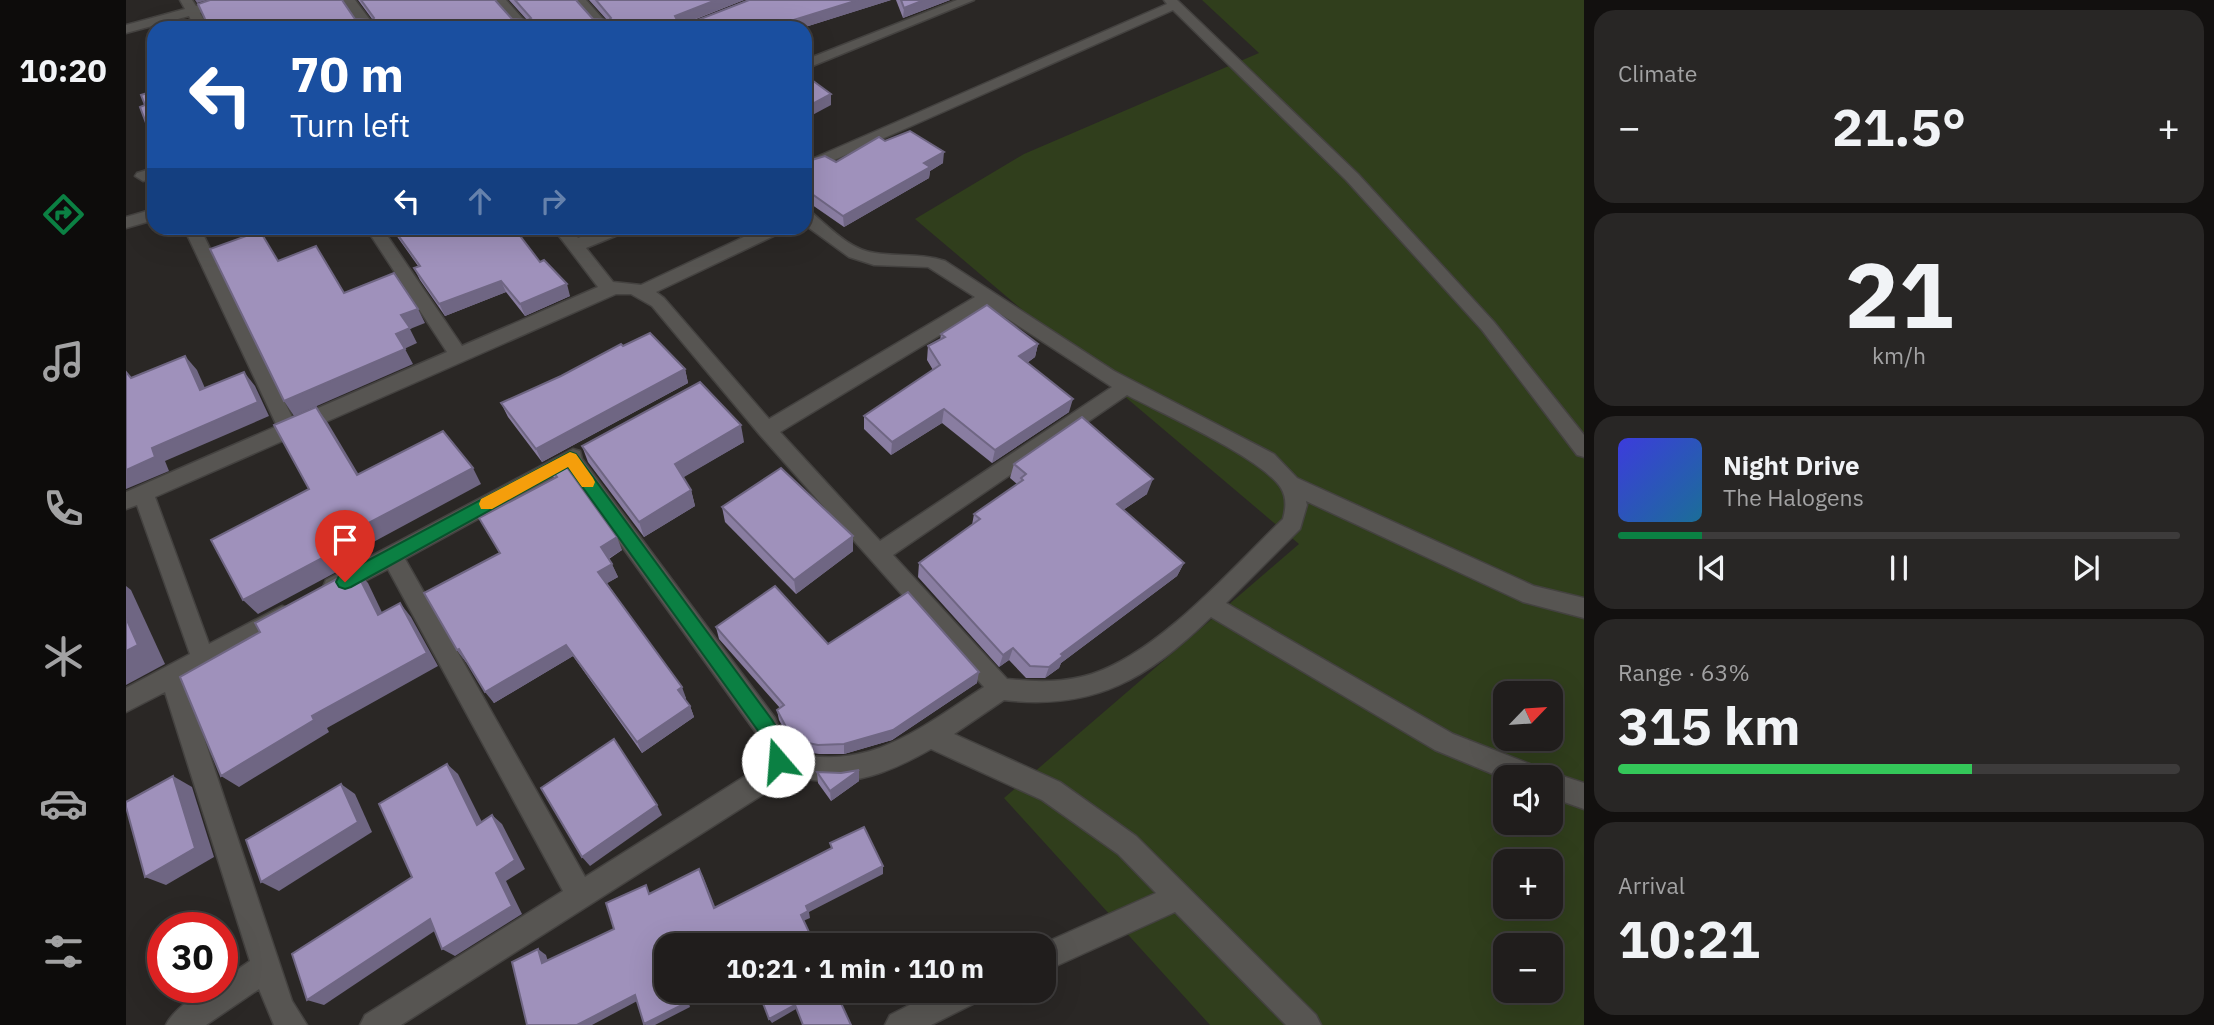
<!DOCTYPE html>
<html lang="en">
<head>
<meta charset="utf-8">
<style>
	body { margin:0; font-family:"IBM Plex Sans",sans-serif; background:#282625; color:#f1f3f6; height:100vh; display:flex; flex-direction:column; font-size:26px; white-space:nowrap }
	* { box-sizing:border-box; margin:0 }
	p { font-size:23px; color:#a2a2a3 }
	.icon { flex:none; width:38px; height:38px; fill:none; stroke:currentColor; stroke-width:2; stroke-linecap:round; stroke-linejoin:round }
	.map { position:relative; flex:1; overflow:hidden }
	.drawer { display:flex; flex-direction:column; gap:10px; padding:10px; background:#12100f; width:630px }
	.drawer>* { flex:none }
	.hud { position:absolute; left:21px; top:21px; width:665px; height:214px; border-radius:21px; box-shadow:0 7px 28px #0002,0 0 0 2px #3d3b3b; background:#1a4fa0; color:#fff; overflow:hidden }
	.needle { width:46px; rotate:65deg }
	.buttons { position:absolute; left:1367px; top:681px; display:grid; gap:14px }
	.buttons a { display:grid; place-items:center; width:70px; height:70px; border-radius:14px; background:#201d1c; box-shadow:0 7px 28px #0002,0 0 0 2px #3d3b3b; font-size:35px }
	.speed { position:absolute; left:21px; top:912px; display:flex; gap:14px; font-size:35px; font-weight:700; text-align:center }
	.speed>* { display:grid; place-content:center; width:91px; height:91px; border-radius:50%; background:#201d1c; box-shadow:0 7px 28px #0002,0 0 0 2px #3d3b3b; line-height:1 }
	.speed .limit { border:10px solid #d22; background:#fff; color:#111 }
	.pin { position:absolute; display:grid; place-items:center; width:60px; height:60px; color:#fff; margin:-72px -30px; border-radius:50% 50% 50% 0; rotate:-45deg; box-shadow:0 0 7px #0007 }
	.pin .icon { rotate:45deg }
	.me { position:absolute; width:77px; margin:-38px; rotate:342deg; stroke-linejoin:round; filter:drop-shadow(0 0 5px #0008) }
	.turn { display:flex; align-items:center; gap:24px; height:147px; padding:0 28px; font-size:32px }
	.turn .icon { width:91px; height:91px; stroke-width:2.5 }
	.turn b { display:block; font-size:49px; line-height:60px }
	.lanes { display:flex; align-items:center; height:66px; padding:0 28px; background:#0003; justify-content:center; gap:35px; direction:ltr }
	.lanes .off { opacity:.35 }
	.big { font-size:52px; font-weight:700; line-height:1.1 }
	.drawer .widget { flex:1; display:flex; flex-direction:column; justify-content:center; gap:10px; min-width:0; padding:0 24px; border-radius:21px; background:#282625 }
	.drawer .dial { align-items:center; gap:0 }
	.dial b { font-size:91px; line-height:1 }
	.song { display:flex; align-items:center; gap:21px }
	.cover { width:84px; height:84px; border-radius:10px; background:linear-gradient(135deg,hsl(240 70% 55%),hsl(200 70% 35%)) }
	.played { height:7px; border-radius:4px; background:linear-gradient(90deg,#0b8043 15%,#3d3b3b 15%) }
	.keys { display:flex; justify-content:space-around; direction:ltr }
	.heat { display:flex; justify-content:space-between; align-items:center; font-size:38px; direction:ltr }
	.charge { height:10px; border-radius:5px; background:linear-gradient(90deg,#34c759 63%,#3d3b3b 0) }
	.trip { position:absolute; left:528px; top:933px; width:402px; height:70px; border-radius:21px; background:#201d1c; box-shadow:0 7px 28px #0002,0 0 0 2px #3d3b3b; font-weight:700; line-height:70px; text-align:center }
	main { display:flex; flex:1; min-height:0 }
	.tab-bar { display:flex; flex-direction:column; width:126px; justify-content:space-around; align-items:center; background:#0d0c0b; color:#a2a2a3 }
	.tab-bar .icon { width:49px; height:49px }
	.tab-bar .active { color:#0b8043 }
	.tab-bar b { font-size:32px; color:#f1f3f6 }
	.map>svg:first-child { display:block }
	.green { fill:#303e1c; fill-rule:evenodd }
	.lines { fill:none; stroke-linecap:round; stroke-linejoin:round }
	.street-casing { stroke:#444240; stroke-width:3 }
	.street { fill:#575552; fill-rule:evenodd }
	.wall { fill:#897da1 }
	.shaded-wall { fill:#6f6683 }
	.building { fill:#9f91bb; stroke:#6f6683; stroke-width:2 }
	.route { fill:#0b8043; stroke:#07532c; stroke-width:2 }
	.slow { fill:#f59e0b }
</style>
</head>
<body>
<main>
<nav class="tab-bar">
<b>10:20</b>
<svg class="icon active" aria-label="directions" viewBox="0 0 24 24"><path d="M12 3l9 9-9 9-9-9zM9 14v-3h6M13 9l2 2-2 2"/></svg>
<svg class="icon" aria-label="music" viewBox="0 0 24 24"><path d="M9 18V5l10-2v13"/><circle cx="6" cy="18" r="3"/><circle cx="16" cy="16" r="3"/></svg>
<svg class="icon" aria-label="phone" viewBox="0 0 24 24"><path d="M5 4h4l2 5-3 2q2 4 5 5l2-3 5 2v4C11 20 4 13 5 4z"/></svg>
<svg class="icon" aria-label="climate" viewBox="0 0 24 24"><path d="M12 3v18M4 7l16 10M4 17L20 7"/></svg>
<svg class="icon" aria-label="car" viewBox="0 0 24 24"><path d="M5 17H2v-5l4-1 3-4h7l3 4 3 1v5h-3M9 17h6M6 11h13"/><circle cx="7" cy="17" r="2"/><circle cx="17" cy="17" r="2"/></svg>
<svg class="icon" aria-label="filters" viewBox="0 0 24 24"><path d="M4 7h16M4 17h16"/><circle cx="9" cy="7" r="2"/><circle cx="15" cy="17" r="2"/></svg>
</nav>
<div class="map">
<svg width="1458" height="1025" viewBox="0 0 1458 1025">
	<rect width="100%" height="100%" fill="#2a2725"/>
	<!-- green -->
	<path class="green" d="M1076,0H1458V1025H1084L878,798L1173,544L789,219L898,154L1133,53ZM1379,693H1424V738H1379ZM1379,777H1424V822H1379ZM1379,861H1424V906H1379ZM1379,945H1424V990H1379Z"/>
	<g class="lines">
		<defs>
			<g id="street">
				<polygon points="54,0 66,0 70,6 91,0 112,0 74,13 83,28 69,28 63,16 0,33 0,25 59,9"/>
				<polygon points="216,0 229,0 250,28 236,28"/>
				<polygon points="367,0 380,0 405,28 391,28"/>
				<polygon points="447,0 460,0 485,28 471,28"/>
				<polygon points="831,0 848,0 679,69 679,60"/>
				<polygon points="1038,0 1051,0 1232,174 1368,322 1458,435 1458,457 1451,455 1356,330 1220,180 1047,10 679,173 679,162 1041,4"/>
				<polygon points="28,168 28,178 17,181 9,176 11,173"/>
				<polygon points="28,209 28,220 0,228 0,217"/>
				<path d="M679,211L685,212C703,227 724,250 749,253C773,257 795,253 819,261L988,371L1148,454L1171,478L1408,586L1458,598V618L1397,602L1180,501L1181,505L1174,529L1100,603L1327,734L1414,768L1417,775L1424,772L1458,783V809L1424,797V777L1379,779L1309,750L1085,617C1022,678 969,711 878,700L828,734L934,782L1010,836L1190,1015L1195,1025H1160L1049,912L919,971V945H914L1030,893L992,854L916,800L805,749C752,779 716,790 657,774L650,786L275,1025H234L239,1015L437,891L262,569L208,597L200,594L197,587L200,580L447,449L454,451L456,459L649,718L664,752C743,773 795,727 858,687L634,435L526,306L505,294H490L29,497L83,644L156,606L164,609L167,616L164,623L59,681L166,1001L181,1025H148L133,989L80,1025H40C48,1008 78,987 96,987V980L124,961L39,692L0,712V688L64,654L11,505L0,509V492L151,426L58,228H74L167,419L321,352L240,228H256L336,346L472,287L427,228H443L452,238L479,228H501L499,232L460,248L487,282L515,285L637,228H658L656,232L530,292L538,298L643,419L849,297L802,267L748,265L723,257L679,225ZM862,306L986,387L754,541L654,432ZM1001,395C1037,414 1136,458 1155,488C1161,498 1160,508 1157,519C1105,569 1035,651 966,674C938,683 910,682 881,679L767,555ZM441,470L631,734L639,751L632,768L459,877L279,559Z"/>
				<polygon points="813,990 859,990 855,1000 805,1025 759,1025 764,1015"/>
			</g>
		</defs>
		<!-- street casing -->
		<use href="#street" class="street-casing"/>
		<!-- street -->
		<use href="#street" class="street"/>
	</g>
	<!-- wall -->
	<g class="wall">
		<polygon points="232,0 369,0 386,19 401,20 383,0 450,0 467,19 481,20 463,0 618,0 568,20 572,20 623,0 765,0 676,28 563,28 563,22 561,22 562,28 84,28 79,19 229,19 246,20 246,19"/>
		<polygon points="770,0 824,0 777,18"/>
		<polygon points="759,141 817,163 804,171 803,178 718,227 679,200 679,162 710,162"/>
		<polygon points="265,228 330,228 333,232 414,262 444,296 399,316 380,292 319,316 294,280 288,268 292,266"/>
		<polygon points="815,334 912,344 909,357 901,363 943,412 866,463 816,423 765,455 738,429 738,416 807,370 801,360 802,346 814,340"/>
		<polygon points="497,346 559,369 562,383 416,462 382,417 375,403 435,376"/>
		<polygon points="618,442 557,477 565,490 569,506 518,537 462,462 456,446"/>
		<polygon points="888,464 1021,494 997,510 1058,563 1051,576 935,663 933,668 919,678 900,678 883,660 873,667 792,577 793,563 846,525 848,514 891,484 884,478"/>
		<polygon points="423,466 496,550 483,559 492,577 481,583 560,698 559,699 564,706 568,717 516,753 447,656 368,703 341,661 340,662 331,650 374,553 428,478"/>
		<polygon points="596,507 727,551 670,594 599,522"/>
		<polygon points="590,627 702,644 851,683 766,740 718,754 693,754 669,750 653,720 651,710 654,708 593,639"/>
		<polygon points="733,770 733,781 705,801 692,783 691,772 715,773"/>
	</g>
	<!-- shaded-wall -->
	<g class="shaded-wall">
		<polygon points="69,0 82,0 71,3"/>
		<polygon points="590,0 618,0 564,21 562,20 563,22 561,22 562,28 535,28 549,16"/>
		<polygon points="732,0 765,0 676,28 642,28"/>
		<polygon points="798,0 824,0 777,18 778,8"/>
		<polygon points="705,94 705,105 679,119 679,108"/>
		<polygon points="682,146 683,158 679,160 679,149"/>
		<polygon points="818,152 817,163 804,171 803,178 718,227 717,216 798,163"/>
		<polygon points="375,281 380,292 319,316 313,304"/>
		<polygon points="441,284 444,296 399,316 394,304"/>
		<polygon points="292,309 299,323 284,329 291,343 278,349 270,334 275,315"/>
		<polygon points="912,344 909,357 890,370 893,356"/>
		<polygon points="279,349 287,364 168,416 158,401"/>
		<polygon points="59,356 71,370 86,404 74,390"/>
		<polygon points="559,369 562,383 416,462 410,449"/>
		<polygon points="118,372 129,386 143,416 39,461 43,471 0,489 0,470"/>
		<polygon points="947,399 943,412 866,463 869,450"/>
		<polygon points="190,407 202,423 242,490 231,475"/>
		<polygon points="818,409 816,423 765,455 766,442"/>
		<polygon points="615,425 618,442 553,480 549,464"/>
		<polygon points="347,468 355,484 227,553 231,561 132,614 117,600 214,538"/>
		<polygon points="1027,479 1021,494 985,518 991,504"/>
		<polygon points="565,490 569,506 518,537 513,522"/>
		<polygon points="727,536 727,551 670,594 668,580"/>
		<polygon points="491,537 496,550 480,560 475,547"/>
		<polygon points="1058,563 1051,576 935,663 933,668 919,678 923,667 935,654"/>
		<polygon points="486,564 492,577 478,585 472,572"/>
		<polygon points="229,569 242,583 264,629 252,615"/>
		<polygon points="0,586 5,590 39,664 0,685"/>
		<polygon points="274,603 285,617 312,666 201,728 203,732 113,787 95,776 186,716"/>
		<polygon points="440,645 447,656 368,703 359,692"/>
		<polygon points="887,648 883,660 873,667 877,655"/>
		<polygon points="333,649 342,660 340,662 331,650"/>
		<polygon points="853,672 851,683 766,740 718,754 718,744"/>
		<polygon points="556,687 560,698 556,701 552,690"/>
		<polygon points="564,706 568,717 516,753 511,742"/>
		<polygon points="321,764 332,774 362,834 351,825"/>
		<polygon points="733,770 733,781 705,801 704,791"/>
		<polygon points="47,776 66,787 88,857 40,885 19,877"/>
		<polygon points="215,784 229,794 246,832 153,891 135,882"/>
		<polygon points="531,805 536,815 464,866 456,857"/>
		<polygon points="366,815 376,824 399,869 380,881 396,914 329,956 316,949 370,873"/>
		<polygon points="757,866 757,874 683,912 684,918 677,921 675,915 680,906"/>
		<polygon points="573,869 577,876 592,914 588,908"/>
		<polygon points="304,919 316,926 198,1005 181,1000"/>
		<polygon points="412,949 420,955 424,968 416,963"/>
		<polygon points="556,990 559,990 564,1007 529,1025 520,1025 518,1024"/>
		<polygon points="509,995 515,999 466,1025 451,1025"/>
		<polygon points="669,1005 670,1009 646,1023 643,1019"/>
	</g>
	<!-- building -->
	<g class="building">
		<polygon points="84,0 216,0 229,19 246,20 248,18 235,0 369,0 386,19 402,20 405,18 389,0 450,0 467,19 483,20 485,18 470,0 590,0 549,16 551,20 561,20 535,28 85,28 79,19 72,4"/>
		<polygon points="623,0 732,0 642,28 571,28 562,20 572,20"/>
		<polygon points="775,0 798,0 778,8"/>
		<polygon points="679,75 705,94 679,108"/>
		<polygon points="28,91 28,144 14,107 19,105 15,95"/>
		<polygon points="784,131 818,152 798,163 804,167 717,216 679,189 679,162 699,156 710,162 753,137 759,141"/>
		<polygon points="267,228 330,228 333,232 345,228 388,228 414,262 418,260 441,284 394,304 375,281 313,304 288,268 294,266"/>
		<polygon points="134,231 152,261 190,246 218,293 268,273 292,309 275,315 284,328 270,334 279,349 158,401 84,249"/>
		<polygon points="861,305 912,344 893,356 947,399 869,450 818,409 766,442 738,416 814,365 802,346 819,337 815,334"/>
		<polygon points="524,333 559,369 410,449 375,403 435,376 495,344 497,346"/>
		<polygon points="59,356 74,390 118,372 132,402 26,448 29,457 0,470 0,372 5,378"/>
		<polygon points="574,382 615,425 549,464 565,490 513,522 456,446"/>
		<polygon points="190,407 231,475 317,431 347,468 214,538 219,546 117,600 85,540 183,489 148,425"/>
		<polygon points="956,417 1027,479 991,504 1058,563 935,654 937,656 923,667 904,666 887,648 877,655 793,563 854,519 848,514 897,480 895,478 900,474 888,464"/>
		<polygon points="435,459 491,537 475,547 486,564 472,572 556,687 552,690 564,706 511,742 440,645 359,692 333,649 331,650 298,593 374,553 353,518 431,477 423,466"/>
		<polygon points="655,468 727,536 668,580 596,507"/>
		<polygon points="229,569 252,615 274,603 301,653 186,716 188,720 95,776 54,677 134,632 129,623"/>
		<polygon points="649,586 702,644 782,592 853,672 767,730 718,744 692,745 667,740 651,710 658,705 590,627"/>
		<polygon points="0,618 12,645 0,651"/>
		<polygon points="488,739 531,805 456,857 415,788"/>
		<polygon points="321,764 351,825 366,815 389,860 370,873 386,906 316,949 304,919 181,1000 166,954 286,877 253,804"/>
		<polygon points="733,770 704,791 691,772 715,773"/>
		<polygon points="47,776 69,848 19,877 0,807 0,802"/>
		<polygon points="215,784 232,822 135,882 120,840"/>
		<polygon points="738,827 757,866 680,906 682,911 675,915 689,945 541,945 541,990 556,990 560,1003 518,1024 509,995 451,1025 401,1025 386,962 412,949 416,963 488,929 480,903 520,885 523,894 573,869 588,908 706,848 704,843"/>
		<polygon points="632,990 709,990 725,1025 677,1025 669,1005 643,1019"/>
	</g>
	<!-- route -->
	<path class="route" d="M444,452L450,454L646,720C655,735 666,750 658,768L652,770L645,768L641,746L633,732L442,467L225,587L219,589L213,587L210,582L213,576Z"/>
	<!-- slow -->
	<polygon class="slow" points="444,452 450,454 467,478 469,482 467,487 456,487 442,467 366,509 355,509 353,504 355,499"/>
</svg>
<div class="buttons">
<a><svg class="needle" viewBox="-14 -14 28 28"><path d="M0-13l5 13h-10z" fill="#e53935"/><path d="M0 13l5-13h-10z" fill="#a2a2a3"/></svg></a>
<a><svg class="icon" aria-label="sound" viewBox="0 0 24 24"><path d="M4 9h4l5-4v14l-5-4H4zM17 9q2 3 0 6"/></svg></a>
<a>+</a>
<a>−</a>
</div>
<div class="speed"><div class="limit">30</div></div>
<div class="pin" style="left:219px;top:582px;background:#d93025"><svg class="icon" aria-label="arrive" viewBox="0 0 24 24"><path d="M6 21V4h12l-3 4 3 4H6"/></svg></div>
<svg class="me" style="left:652px;top:761px" viewBox="-20 -20 40 40"><circle r="19" fill="#fff"/><path d="M0-13L10 11 0 6-10 11z" fill="#0b8043"/></svg>
<div class="trip">10:21 · 1 min · 110 m</div>
<div class="hud">
<div class="turn"><svg class="icon" aria-label="left" viewBox="0 0 24 24"><path d="M17 20v-9H6M10 6l-5 5 5 5"/></svg><div><b>70 m</b>Turn left</div></div>
<div class="lanes"><svg class="icon" aria-label="left" viewBox="0 0 24 24"><path d="M17 20v-9H6M10 6l-5 5 5 5"/></svg><svg class="icon off" aria-label="ahead" viewBox="0 0 24 24"><path d="M12 20V5M6 11l6-6 6 6"/></svg><svg class="icon off" aria-label="right" viewBox="0 0 24 24"><path d="M7 20v-9h11M14 6l5 5-5 5"/></svg></div>
</div>
</div>
<section class="drawer">
<div class="widget"><p>Climate</p>
<div class="heat"><a>−</a><b class="big">21.5°</b><a>+</a></div>
</div>
<div class="widget dial"><b>21</b><p>km/h</p></div>
<div class="widget">
<div class="song"><i class="cover"></i><div><b>Night Drive</b><p>The Halogens</p></div></div>
<div class="played"></div>
<div class="keys"><svg class="icon" aria-label="previous" viewBox="0 0 24 24"><path d="M18 5L8 12l10 7zM5 5v14"/></svg><svg class="icon" aria-label="pause" viewBox="0 0 24 24"><path d="M8 5v14M16 5v14"/></svg><svg class="icon" aria-label="next" viewBox="0 0 24 24"><path d="M6 5l10 7-10 7zM19 5v14"/></svg></div>
</div>
<div class="widget"><p>Range · 63%</p><b class="big">315 km</b><div class="charge"></div></div>
<div class="widget"><p>Arrival</p><b class="big">10:21</b></div>
</section>
</main>
</body>
</html>
